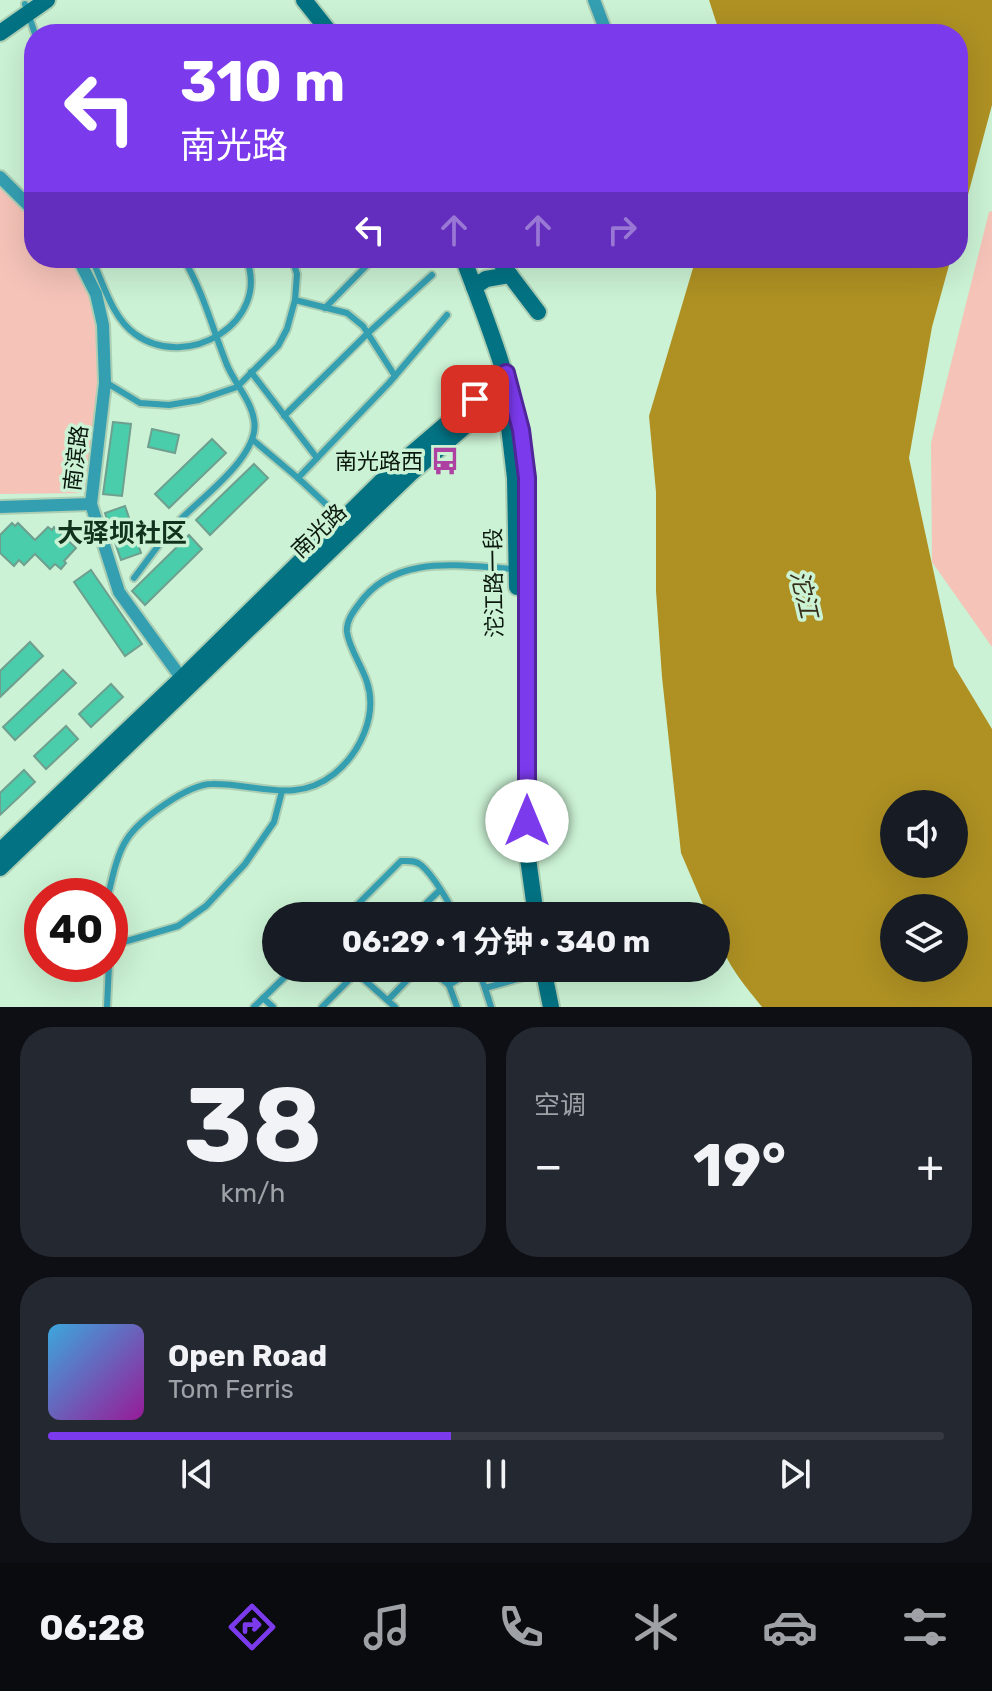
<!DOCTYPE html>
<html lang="zh">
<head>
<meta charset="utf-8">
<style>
	body { margin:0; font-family:Rubik,"Noto Sans SC",sans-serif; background:#242831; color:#f1f3f6; height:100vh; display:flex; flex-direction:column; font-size:30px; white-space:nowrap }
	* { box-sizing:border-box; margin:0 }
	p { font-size:26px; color:#9ea1a6 }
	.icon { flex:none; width:44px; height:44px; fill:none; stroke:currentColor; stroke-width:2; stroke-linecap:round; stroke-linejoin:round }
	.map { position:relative; height:1007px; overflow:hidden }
	.panel { display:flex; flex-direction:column; gap:20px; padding:20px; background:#0d0f14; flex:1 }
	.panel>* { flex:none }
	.top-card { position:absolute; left:24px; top:24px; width:944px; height:244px; border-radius:32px; box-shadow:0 8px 32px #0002; background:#7c3aed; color:#fff; overflow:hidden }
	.fabs { position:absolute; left:880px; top:790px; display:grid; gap:16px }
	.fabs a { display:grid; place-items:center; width:88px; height:88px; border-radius:50%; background:#171b24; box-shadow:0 8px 32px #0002; font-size:40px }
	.speed { position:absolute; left:24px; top:878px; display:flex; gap:16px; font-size:40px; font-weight:700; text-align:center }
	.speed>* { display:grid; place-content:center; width:104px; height:104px; border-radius:50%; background:#171b24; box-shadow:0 8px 32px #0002; line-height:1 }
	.speed .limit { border:12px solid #d22; background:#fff; color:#111 }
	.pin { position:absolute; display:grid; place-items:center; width:68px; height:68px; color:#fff; margin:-34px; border-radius:16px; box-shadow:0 4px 12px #0006 }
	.me { position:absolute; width:88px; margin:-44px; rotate:0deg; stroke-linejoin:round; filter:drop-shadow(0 0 6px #0008) }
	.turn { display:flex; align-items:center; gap:28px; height:168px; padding:0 24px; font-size:36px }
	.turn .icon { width:104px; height:104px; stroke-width:2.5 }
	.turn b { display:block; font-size:56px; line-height:68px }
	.lanes { display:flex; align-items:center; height:76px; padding:0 24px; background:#0003; justify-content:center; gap:40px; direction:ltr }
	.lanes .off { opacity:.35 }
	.big { font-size:60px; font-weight:700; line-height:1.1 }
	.panel .tile { flex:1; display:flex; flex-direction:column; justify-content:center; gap:12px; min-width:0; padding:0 28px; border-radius:32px; background:#242831 }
	.panel .dial { align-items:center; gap:0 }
	.dial b { font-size:104px; line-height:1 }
	.song { display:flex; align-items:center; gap:24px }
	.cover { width:96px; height:96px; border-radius:12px; background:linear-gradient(135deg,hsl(200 70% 55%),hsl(300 70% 35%)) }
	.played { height:8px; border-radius:4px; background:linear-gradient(90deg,#7c3aed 45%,#363941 45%) }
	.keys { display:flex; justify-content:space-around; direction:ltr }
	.heat { display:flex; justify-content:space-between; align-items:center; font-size:44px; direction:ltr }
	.panel .tiles { flex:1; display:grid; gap:20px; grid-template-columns:1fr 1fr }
	.tile:last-child { grid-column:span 2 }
	.trip { position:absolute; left:262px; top:902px; width:468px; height:80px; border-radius:40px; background:#171b24; box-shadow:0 8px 32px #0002; font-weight:700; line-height:80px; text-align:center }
	.dock { display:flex; height:128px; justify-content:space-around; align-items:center; background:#090b0e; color:#9ea1a6 }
	.dock .icon { width:56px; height:56px }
	.dock .current { color:#7c3aed }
	.dock b { font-size:36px; color:#f1f3f6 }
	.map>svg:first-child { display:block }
	.green { fill:#f5c3b8 }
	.water { fill:#af9123; fill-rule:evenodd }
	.building { fill:#49cdaa; stroke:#6f9f8f; stroke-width:2 }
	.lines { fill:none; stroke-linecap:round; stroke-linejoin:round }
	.lane-casing { stroke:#accfb4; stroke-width:10 }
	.street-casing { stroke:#accfb4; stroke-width:16 }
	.secondary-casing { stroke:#accfb4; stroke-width:20 }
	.lane { stroke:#359fb2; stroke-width:6 }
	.street { stroke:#359fb2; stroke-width:12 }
	.secondary { stroke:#037384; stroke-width:16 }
	.route-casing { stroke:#51269a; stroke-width:20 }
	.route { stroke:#7c3aed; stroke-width:14 }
	.labels { text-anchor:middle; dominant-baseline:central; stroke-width:7; stroke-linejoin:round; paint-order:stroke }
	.street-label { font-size:22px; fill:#0a180e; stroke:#cbf2d4 }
	.poi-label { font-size:22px; fill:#0a180e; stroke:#cbf2d4; text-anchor:end }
	.water-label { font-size:24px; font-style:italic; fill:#362e18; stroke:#cbf2d4 }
	.quarter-label { font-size:26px; font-weight:bold; fill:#11321c; stroke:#cbf2d4 }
</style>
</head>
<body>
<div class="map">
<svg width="992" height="1007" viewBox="0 0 992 1007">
	<rect width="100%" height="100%" fill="#cbf2d4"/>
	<!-- green -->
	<g class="green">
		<path d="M0,186L34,221V258H72C117,327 96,417 87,493L0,494Z"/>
		<polygon points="992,211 992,647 932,562 931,443 989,212"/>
	</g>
	<!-- water -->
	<g class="water">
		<polygon points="709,0 992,0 992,105 958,232 958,34 720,34"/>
		<path d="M696,258H951L932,327L909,458L954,666L992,729V1007H762C740,979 716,953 716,916H708L681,853L662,677L656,591V492L649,416ZM894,804H954V864H894ZM894,908H954V968H894Z"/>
	</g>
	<!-- building -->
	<g class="building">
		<polygon points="113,422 131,424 122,496 103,494"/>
		<polygon points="152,429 179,435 175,453 148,447"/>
		<polygon points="212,439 226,453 169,508 155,494"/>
		<polygon points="254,464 268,478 210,535 196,520"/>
		<polygon points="125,506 141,553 121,560 105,513"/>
		<polygon points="12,523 15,526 18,523 35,540 48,527 52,530 54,527 76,548 64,561 66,563 61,569 55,564 50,569 35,554 24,565 19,560 14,566 0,553 0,535"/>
		<polygon points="189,535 202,549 145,605 132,591"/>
		<polygon points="91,570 142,644 125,656 74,582"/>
		<polygon points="30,642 43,656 0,697 0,671"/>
		<polygon points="63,670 76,683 15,740 3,727"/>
		<polygon points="111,684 123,697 91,727 79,714"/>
		<polygon points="66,726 78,739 46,769 34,756"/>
		<polygon points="24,770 35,782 0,815 0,793"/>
	</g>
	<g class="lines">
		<defs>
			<g id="lane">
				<polyline points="25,4 35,34"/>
				<path d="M95,258V266C105,289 114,319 135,334C187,372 272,322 246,258"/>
				<polyline points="295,300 347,313 363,326 395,376"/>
				<polyline points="325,308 374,258"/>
				<polyline points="251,372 317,458"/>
				<polyline points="107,383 140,403 169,405 199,400 237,387 278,346 287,329 295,300 297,274 292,258"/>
				<polyline points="284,416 368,333 432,275"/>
				<polyline points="253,440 298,478 343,520"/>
				<polyline points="298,478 389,383 447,315"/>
				<path d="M134,578C149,559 163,537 180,520C202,497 261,455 254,420C251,400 235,384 227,365C212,328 204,293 183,258"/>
				<path d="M108,896C112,878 117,854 127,839C140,819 188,784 212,784C256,783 295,805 334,774C360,753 378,715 367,682C362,666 349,648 347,632C346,621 353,612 359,604C395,553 460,566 515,569"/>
				<path d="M346,916L401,861C408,861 415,860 421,865C433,875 449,902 455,916"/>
				<polyline points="413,916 440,890"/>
				<polyline points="110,946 178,926 206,906 245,864 274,822 282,791"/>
				<polyline points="351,968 395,1007"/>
				<polyline points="428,968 449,985 457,1007"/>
				<polyline points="477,968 485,988 543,972"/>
				<polyline points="449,985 476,968"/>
				<polyline points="485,988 491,1007"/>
				<polyline points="263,998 273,1007"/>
				<polyline points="389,999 417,970 427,968"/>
				<polyline points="107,1007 109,964"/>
				<polyline points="254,1007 294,968"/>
				<polyline points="322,1007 361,968"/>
			</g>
			<g id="street">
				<polyline points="594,0 607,34"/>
				<polyline points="0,177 34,211"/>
				<polyline points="78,258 96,294 103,325 105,383 91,504 119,592 185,683"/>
				<polyline points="0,507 91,504"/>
			</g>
			<g id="secondary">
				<polyline points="304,0 331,34"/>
				<polyline points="0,33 47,0"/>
				<path d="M463,258C492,333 517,398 527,478V851L536,916"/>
				<polyline points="497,258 538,312"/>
				<polyline points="474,287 486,279 510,275"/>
				<polyline points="509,427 515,478 517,587"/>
				<polyline points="0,851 182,678 397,466 506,373"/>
				<polyline points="0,868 410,474 501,395 506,373"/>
				<polyline points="543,968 551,1007"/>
			</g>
		</defs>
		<!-- lane casing -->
		<use href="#lane" class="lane-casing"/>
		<!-- street casing -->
		<use href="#street" class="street-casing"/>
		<!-- secondary casing -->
		<use href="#secondary" class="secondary-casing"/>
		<!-- lane -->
		<use href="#lane" class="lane"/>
		<!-- street -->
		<use href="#street" class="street"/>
		<!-- secondary -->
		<use href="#secondary" class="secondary"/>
	</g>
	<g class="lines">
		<defs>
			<polyline id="route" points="475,399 506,373 521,430 527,478 527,821"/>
		</defs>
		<!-- route casing -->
		<use href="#route" class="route-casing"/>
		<!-- route -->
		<use href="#route" class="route"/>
	</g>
	<!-- icons -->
	<defs>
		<symbol id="bus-bare" viewBox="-9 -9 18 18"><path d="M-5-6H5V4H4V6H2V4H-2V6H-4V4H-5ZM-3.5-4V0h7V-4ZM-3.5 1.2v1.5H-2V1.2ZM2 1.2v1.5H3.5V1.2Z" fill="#ad42a2" stroke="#cbf2d4" stroke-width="2.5" paint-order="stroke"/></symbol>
	</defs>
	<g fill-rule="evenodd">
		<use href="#bus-bare" x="425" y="441" width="40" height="40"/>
	</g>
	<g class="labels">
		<!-- street labels -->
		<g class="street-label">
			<text transform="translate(76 458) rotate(-83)">南滨路</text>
			<text transform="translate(319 531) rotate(-44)">南光路</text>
			<text transform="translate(494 583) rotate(-91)">沱江路一段</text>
		</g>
		<!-- poi labels -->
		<g class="poi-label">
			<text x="423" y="461">南光路西</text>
		</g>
		<!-- water labels -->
		<g class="water-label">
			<text transform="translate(804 594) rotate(77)">沱江</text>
		</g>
		<!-- quarter labels -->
		<g class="quarter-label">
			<text x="122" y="533">大驿坝社区</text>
		</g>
	</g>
</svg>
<div class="fabs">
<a><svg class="icon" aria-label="sound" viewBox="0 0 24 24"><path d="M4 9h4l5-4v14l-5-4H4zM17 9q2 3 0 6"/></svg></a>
<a><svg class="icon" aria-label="layers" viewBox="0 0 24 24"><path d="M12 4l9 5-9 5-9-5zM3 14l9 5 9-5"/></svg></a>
</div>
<div class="speed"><div class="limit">40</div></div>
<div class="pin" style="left:475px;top:399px;background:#d93025"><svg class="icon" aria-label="arrive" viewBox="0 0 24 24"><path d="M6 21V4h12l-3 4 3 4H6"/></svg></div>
<svg class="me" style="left:527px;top:821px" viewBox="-20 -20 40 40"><circle r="19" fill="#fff"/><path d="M0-13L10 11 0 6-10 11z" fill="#7c3aed"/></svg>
<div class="trip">06:29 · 1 分钟 · 340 m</div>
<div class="top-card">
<div class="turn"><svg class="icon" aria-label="left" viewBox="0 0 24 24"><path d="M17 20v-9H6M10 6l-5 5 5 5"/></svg><div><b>310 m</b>南光路</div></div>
<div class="lanes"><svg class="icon" aria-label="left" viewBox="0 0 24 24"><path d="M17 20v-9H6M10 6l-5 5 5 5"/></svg><svg class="icon off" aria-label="ahead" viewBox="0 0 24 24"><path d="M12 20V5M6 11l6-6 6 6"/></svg><svg class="icon off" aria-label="ahead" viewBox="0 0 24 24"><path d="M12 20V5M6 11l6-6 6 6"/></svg><svg class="icon off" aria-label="right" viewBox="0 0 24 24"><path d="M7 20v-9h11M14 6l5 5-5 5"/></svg></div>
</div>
</div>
<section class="panel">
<div class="tiles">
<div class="tile dial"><b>38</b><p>km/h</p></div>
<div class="tile"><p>空调</p>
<div class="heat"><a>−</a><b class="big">19°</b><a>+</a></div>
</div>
<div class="tile">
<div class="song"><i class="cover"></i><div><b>Open Road</b><p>Tom Ferris</p></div></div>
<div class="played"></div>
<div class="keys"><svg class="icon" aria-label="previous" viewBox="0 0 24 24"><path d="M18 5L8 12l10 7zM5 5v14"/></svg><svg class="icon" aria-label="pause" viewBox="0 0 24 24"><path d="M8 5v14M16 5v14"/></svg><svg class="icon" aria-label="next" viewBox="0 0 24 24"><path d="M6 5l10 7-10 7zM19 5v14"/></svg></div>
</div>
</div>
</section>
<nav class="dock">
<b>06:28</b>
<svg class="icon current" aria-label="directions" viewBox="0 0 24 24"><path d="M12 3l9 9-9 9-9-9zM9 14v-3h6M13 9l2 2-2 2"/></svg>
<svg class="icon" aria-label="music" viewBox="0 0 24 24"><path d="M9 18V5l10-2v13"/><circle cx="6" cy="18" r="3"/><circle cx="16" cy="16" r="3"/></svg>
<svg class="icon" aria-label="phone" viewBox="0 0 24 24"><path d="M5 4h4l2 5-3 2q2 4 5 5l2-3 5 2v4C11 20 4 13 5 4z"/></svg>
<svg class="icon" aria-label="climate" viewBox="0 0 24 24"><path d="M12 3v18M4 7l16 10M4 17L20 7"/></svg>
<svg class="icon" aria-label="car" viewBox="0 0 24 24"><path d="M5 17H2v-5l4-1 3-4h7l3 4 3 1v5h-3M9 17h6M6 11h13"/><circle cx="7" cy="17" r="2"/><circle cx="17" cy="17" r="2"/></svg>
<svg class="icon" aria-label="filters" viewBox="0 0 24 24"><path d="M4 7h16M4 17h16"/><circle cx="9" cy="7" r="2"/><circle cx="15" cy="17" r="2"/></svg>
</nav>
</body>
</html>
